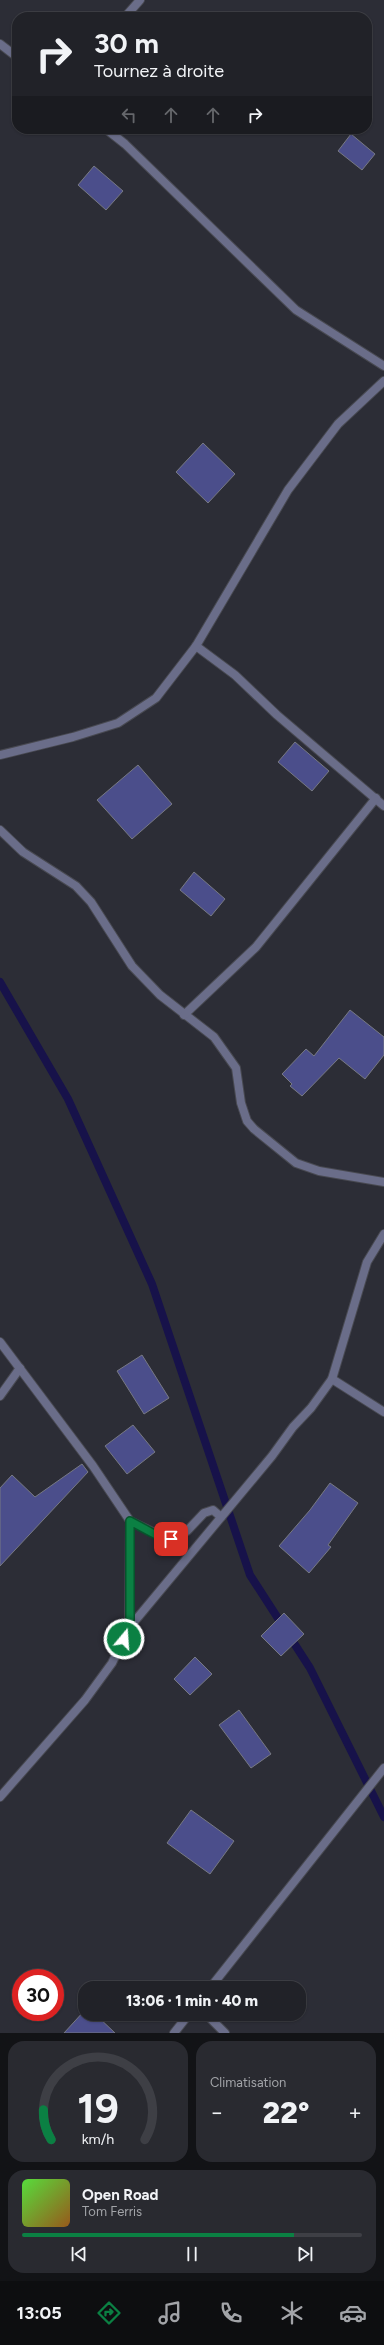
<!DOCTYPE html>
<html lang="fr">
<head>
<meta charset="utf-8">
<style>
	body { margin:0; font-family:Figtree,sans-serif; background:#292a30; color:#f1f3f6; height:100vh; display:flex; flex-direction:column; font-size:15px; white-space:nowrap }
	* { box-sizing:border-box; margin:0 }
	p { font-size:13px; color:#a2a4a8 }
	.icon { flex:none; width:22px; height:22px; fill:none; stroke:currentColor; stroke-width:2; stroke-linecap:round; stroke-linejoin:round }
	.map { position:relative; height:2033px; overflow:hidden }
	.drawer { display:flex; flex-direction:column; gap:8px; padding:8px; background:#121316; flex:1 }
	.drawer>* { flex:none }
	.top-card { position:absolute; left:12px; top:12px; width:360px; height:122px; border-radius:16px; box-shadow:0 1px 3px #0004,0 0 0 1px #3e3f45; background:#212228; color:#f1f3f6; overflow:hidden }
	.speed { position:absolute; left:12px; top:1969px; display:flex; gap:8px; font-size:20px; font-weight:700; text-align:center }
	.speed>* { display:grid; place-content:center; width:52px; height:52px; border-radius:50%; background:#212228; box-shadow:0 1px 3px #0004,0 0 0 1px #3e3f45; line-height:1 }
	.speed .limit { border:6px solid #d22; background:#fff; color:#111 }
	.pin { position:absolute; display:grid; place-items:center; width:34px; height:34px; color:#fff; margin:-17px; border-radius:8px; box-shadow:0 2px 6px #0006 }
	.me { position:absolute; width:44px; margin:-22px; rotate:18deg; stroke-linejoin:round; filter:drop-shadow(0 0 3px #0008) }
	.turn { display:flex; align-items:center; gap:14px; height:84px; padding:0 16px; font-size:18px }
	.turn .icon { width:52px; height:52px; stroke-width:2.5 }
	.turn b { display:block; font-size:28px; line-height:34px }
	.lanes { display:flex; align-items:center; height:38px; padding:0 16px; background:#0003; justify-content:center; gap:20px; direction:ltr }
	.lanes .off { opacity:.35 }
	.big { font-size:30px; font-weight:800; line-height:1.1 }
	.drawer .tile { flex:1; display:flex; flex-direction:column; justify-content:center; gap:6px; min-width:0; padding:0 14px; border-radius:16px; background:#292a30 }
	.drawer .dial { align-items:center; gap:0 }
	.dial svg { height:104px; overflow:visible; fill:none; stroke:#3e3f45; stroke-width:7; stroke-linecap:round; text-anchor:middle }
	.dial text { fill:#f1f3f6; stroke:none }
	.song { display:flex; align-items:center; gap:12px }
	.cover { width:48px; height:48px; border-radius:6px; background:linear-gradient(135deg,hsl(110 70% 55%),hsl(30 70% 35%)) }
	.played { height:4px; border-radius:2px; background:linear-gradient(90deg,#0b8043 80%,#3e3f45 80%) }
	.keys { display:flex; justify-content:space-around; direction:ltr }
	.heat { display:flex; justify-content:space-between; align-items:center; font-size:22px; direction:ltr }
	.drawer .tiles { flex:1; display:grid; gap:8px; grid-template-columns:1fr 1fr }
	.tile:last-child { grid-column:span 2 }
	.trip { position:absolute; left:78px; top:1981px; width:228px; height:40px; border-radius:16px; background:#212228; box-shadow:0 1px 3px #0004,0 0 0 1px #3e3f45; font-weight:800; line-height:40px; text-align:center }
	.dock { display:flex; height:64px; justify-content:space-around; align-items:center; background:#0d0e10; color:#a2a4a8 }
	.dock .icon { width:28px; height:28px }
	.dock .current { color:#0b8043 }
	.dock b { font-size:18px; color:#f1f3f6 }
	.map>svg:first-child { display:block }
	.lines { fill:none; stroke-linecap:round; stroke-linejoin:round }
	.stream { stroke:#17124a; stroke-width:8 }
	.building { fill:#4b4e8b; stroke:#777983 }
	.minor-casing { stroke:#484951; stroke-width:10 }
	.minor { stroke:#6a6d89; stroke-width:8 }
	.route-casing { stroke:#07532c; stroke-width:10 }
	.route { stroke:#0b8043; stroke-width:7 }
</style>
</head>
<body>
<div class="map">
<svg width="384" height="2033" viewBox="0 0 384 2033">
	<rect width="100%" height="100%" fill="#2c2d36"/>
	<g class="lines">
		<!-- stream -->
		<polyline class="stream" points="0,982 68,1099 152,1284 250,1575 310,1668 384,1817"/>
	</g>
	<!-- building -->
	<g class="building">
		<polygon points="351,134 375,154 362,170 338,151"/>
		<polygon points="94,166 123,191 106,210 78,185"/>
		<polygon points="203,443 235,474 208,503 176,472"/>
		<polygon points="295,742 329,771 312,791 278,762"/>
		<polygon points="138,765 172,804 132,839 97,800"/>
		<polygon points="194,872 225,899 211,916 180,890"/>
		<polygon points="350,1010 384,1037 384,1055 365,1079 339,1058 302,1096 290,1086 292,1084 282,1074 306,1049 314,1056"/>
		<polygon points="142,1355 169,1398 144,1414 117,1371"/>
		<polygon points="133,1425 155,1452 127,1474 105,1446"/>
		<polygon points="82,1464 88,1472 0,1566 0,1488 12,1475 35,1497"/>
		<polygon points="330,1483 358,1503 328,1545 331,1547 309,1573 279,1546 310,1510"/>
		<polygon points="284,1613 304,1634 281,1656 261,1636"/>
		<polygon points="195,1657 212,1674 190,1695 174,1679"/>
		<polygon points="239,1710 271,1754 251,1768 219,1725"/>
		<polygon points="191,1810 234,1841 210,1874 167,1843"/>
		<polygon points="85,2010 85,2014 95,2014 115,2033 64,2033"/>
	</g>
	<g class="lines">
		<defs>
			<g id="minor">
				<polyline points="125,17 140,0"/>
				<polyline points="0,44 17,57"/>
				<polyline points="106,129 125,144 296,310 384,366"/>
				<polyline points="196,646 235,675 277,715 384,806"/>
				<polyline points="0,755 73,737 118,723 156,698 196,646 288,490 338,424 384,381"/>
				<polyline points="0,830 23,852 76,886 91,902 132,966 160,995 214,1037 236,1068 241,1103 247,1121 254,1129 296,1163 319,1171 384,1182"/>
				<polyline points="184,1015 256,947 376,798"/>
				<polyline points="0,1342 93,1466 130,1521 159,1535 171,1539 187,1531 204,1513 213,1510 221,1517"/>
				<polyline points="332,1379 384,1412"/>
				<polyline points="0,1396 20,1368"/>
				<polyline points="129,1628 130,1521"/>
				<polyline points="0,1797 85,1700 112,1663 129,1628 272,1456 293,1427 311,1408 332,1379 367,1262 384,1234"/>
				<polyline points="210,1988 384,1768"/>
				<polyline points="206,2014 225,2033"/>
				<polyline points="174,2033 189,2014"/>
			</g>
		</defs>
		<!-- minor casing -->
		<use href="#minor" class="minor-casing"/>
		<!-- minor -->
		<use href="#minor" class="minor"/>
	</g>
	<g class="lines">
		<defs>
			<polyline id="route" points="124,1639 130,1628 130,1521 158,1536 171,1539"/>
		</defs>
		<!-- route casing -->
		<use href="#route" class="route-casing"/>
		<!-- route -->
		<use href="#route" class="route"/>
	</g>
</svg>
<div class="speed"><div class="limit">30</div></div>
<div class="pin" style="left:171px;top:1539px;background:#d93025"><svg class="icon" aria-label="arrive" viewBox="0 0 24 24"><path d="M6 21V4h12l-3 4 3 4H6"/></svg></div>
<svg class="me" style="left:124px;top:1639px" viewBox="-20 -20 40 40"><circle r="17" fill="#0b8043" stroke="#fff" stroke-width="3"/><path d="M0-11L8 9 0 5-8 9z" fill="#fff"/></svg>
<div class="trip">13:06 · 1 min · 40 m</div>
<div class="top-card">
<div class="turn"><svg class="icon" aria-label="right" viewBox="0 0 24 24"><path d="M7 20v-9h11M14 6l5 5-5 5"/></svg><div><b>30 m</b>Tournez à droite</div></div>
<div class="lanes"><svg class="icon off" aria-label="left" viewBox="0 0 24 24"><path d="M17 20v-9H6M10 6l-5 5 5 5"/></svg><svg class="icon off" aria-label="ahead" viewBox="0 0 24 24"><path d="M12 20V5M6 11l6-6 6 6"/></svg><svg class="icon off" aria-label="ahead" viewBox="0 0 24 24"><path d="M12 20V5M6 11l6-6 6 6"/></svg><svg class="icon" aria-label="right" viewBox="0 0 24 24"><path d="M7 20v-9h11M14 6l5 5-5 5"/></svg></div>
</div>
</div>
<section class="drawer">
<div class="tiles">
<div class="tile dial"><svg viewBox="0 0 100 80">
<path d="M14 69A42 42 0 1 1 86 69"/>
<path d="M14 69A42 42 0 0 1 8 46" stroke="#0b8043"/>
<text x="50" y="56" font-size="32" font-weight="700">19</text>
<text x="50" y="72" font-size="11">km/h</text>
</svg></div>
<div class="tile"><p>Climatisation</p>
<div class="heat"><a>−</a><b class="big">22°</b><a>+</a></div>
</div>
<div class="tile">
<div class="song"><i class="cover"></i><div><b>Open Road</b><p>Tom Ferris</p></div></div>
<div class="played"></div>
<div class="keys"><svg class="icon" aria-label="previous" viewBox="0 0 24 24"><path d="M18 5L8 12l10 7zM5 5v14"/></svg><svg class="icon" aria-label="pause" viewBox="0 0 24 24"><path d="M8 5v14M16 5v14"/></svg><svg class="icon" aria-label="next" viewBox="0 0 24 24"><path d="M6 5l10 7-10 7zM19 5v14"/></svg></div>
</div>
</div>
</section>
<nav class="dock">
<b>13:05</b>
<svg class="icon current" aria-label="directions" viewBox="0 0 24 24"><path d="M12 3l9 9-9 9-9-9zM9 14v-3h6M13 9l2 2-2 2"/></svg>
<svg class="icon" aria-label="music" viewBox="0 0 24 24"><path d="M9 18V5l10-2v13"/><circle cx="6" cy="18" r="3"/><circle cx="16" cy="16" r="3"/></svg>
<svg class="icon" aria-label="phone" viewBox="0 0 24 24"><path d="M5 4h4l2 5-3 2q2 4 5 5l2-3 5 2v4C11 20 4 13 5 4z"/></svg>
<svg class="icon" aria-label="climate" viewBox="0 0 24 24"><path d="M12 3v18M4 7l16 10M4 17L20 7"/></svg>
<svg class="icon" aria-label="car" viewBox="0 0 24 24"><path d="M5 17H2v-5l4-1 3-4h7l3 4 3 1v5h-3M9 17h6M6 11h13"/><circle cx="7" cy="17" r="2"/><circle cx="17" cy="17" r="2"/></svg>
</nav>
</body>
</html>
